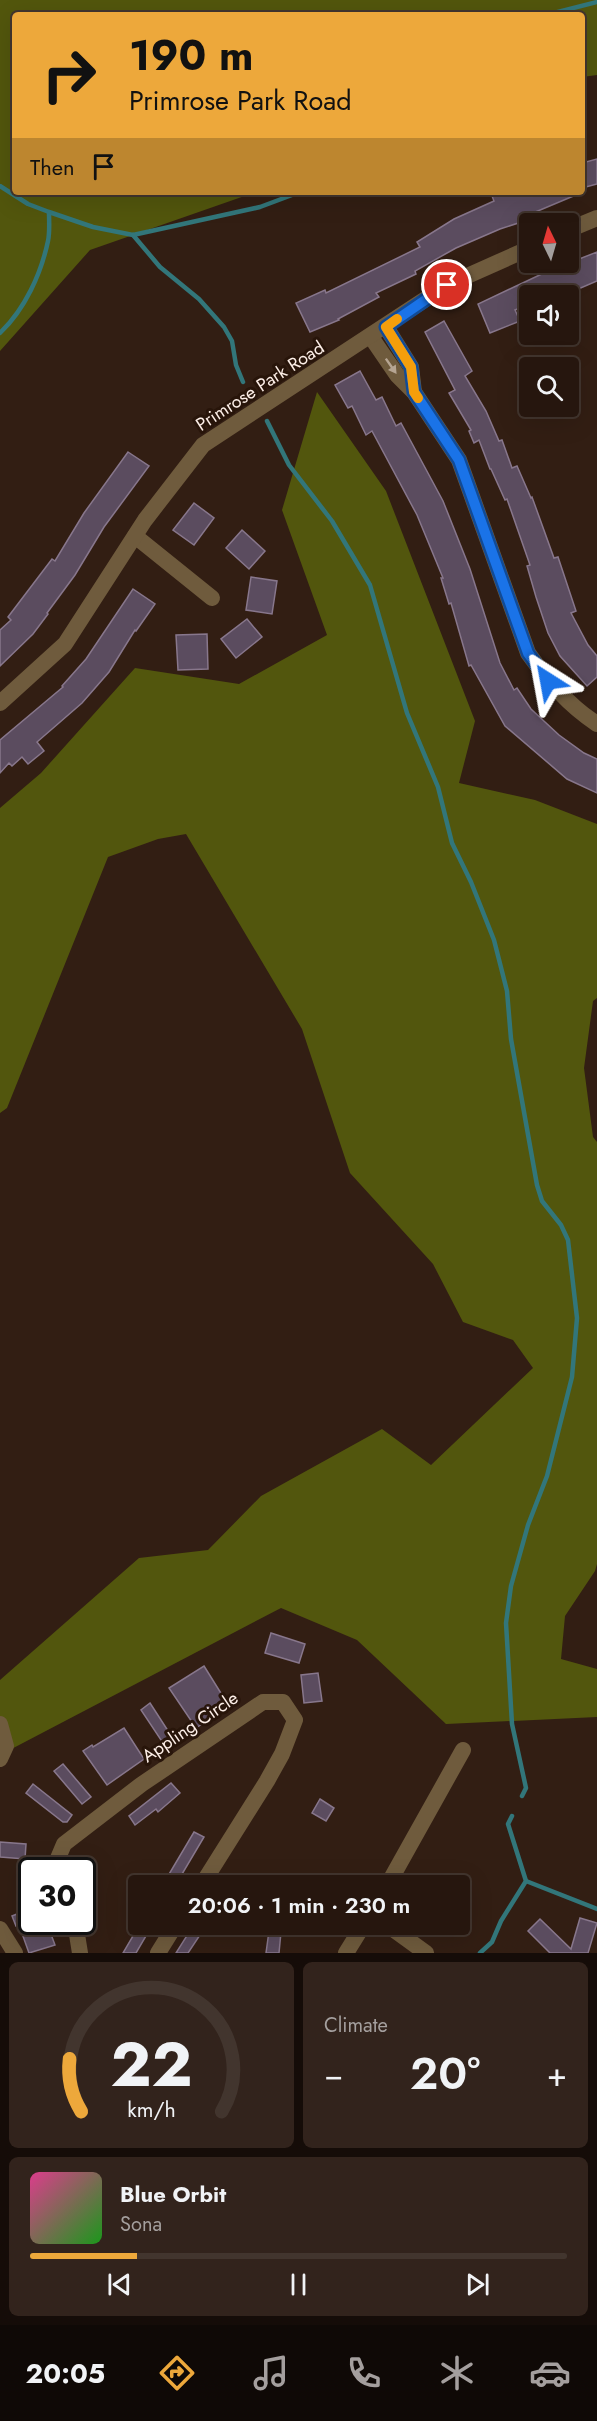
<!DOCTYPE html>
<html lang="en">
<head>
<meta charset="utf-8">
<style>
	body { margin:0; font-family:Jost,sans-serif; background:#32231c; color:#f1f3f6; height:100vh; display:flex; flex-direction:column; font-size:22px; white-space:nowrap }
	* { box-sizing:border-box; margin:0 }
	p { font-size:20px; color:#a49f9e }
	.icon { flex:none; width:33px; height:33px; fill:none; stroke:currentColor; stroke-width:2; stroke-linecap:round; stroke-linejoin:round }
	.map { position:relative; height:1953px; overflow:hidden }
	.sheet { display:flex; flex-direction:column; gap:9px; padding:9px; background:#150c08; flex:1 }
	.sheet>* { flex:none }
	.guide { position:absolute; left:12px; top:12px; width:573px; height:183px; border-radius:6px; box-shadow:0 6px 24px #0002,0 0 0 2px #42352e; background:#eda83b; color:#111; overflow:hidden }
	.needle { width:39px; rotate:355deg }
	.tools { position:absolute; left:519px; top:213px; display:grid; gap:12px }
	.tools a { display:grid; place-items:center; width:60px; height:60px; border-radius:6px; background:#26160e; box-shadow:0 6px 24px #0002,0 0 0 2px #42352e; font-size:30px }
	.speed { position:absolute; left:18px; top:1857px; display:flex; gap:12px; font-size:30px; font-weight:700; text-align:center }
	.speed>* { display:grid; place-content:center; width:78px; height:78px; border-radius:50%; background:#26160e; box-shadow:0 6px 24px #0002,0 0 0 2px #42352e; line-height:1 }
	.speed .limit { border:3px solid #111; border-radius:9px; background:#fff; color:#111 }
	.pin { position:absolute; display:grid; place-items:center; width:51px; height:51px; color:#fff; margin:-26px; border:3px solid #fff; border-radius:50%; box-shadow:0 2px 6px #0007 }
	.me { position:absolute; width:66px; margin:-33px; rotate:326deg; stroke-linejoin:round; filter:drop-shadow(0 0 4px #0008) }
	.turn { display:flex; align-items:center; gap:21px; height:126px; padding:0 18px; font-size:27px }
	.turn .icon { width:78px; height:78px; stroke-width:2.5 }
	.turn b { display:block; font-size:42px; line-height:51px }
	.then { display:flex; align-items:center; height:57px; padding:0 18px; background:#0003; gap:12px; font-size:22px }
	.big { font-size:45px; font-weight:600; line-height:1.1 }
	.sheet .widget { flex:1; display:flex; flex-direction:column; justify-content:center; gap:9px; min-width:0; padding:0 21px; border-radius:9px; background:#32231c }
	.sheet .dial { align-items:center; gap:0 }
	.dial svg { height:156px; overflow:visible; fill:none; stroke:#42352e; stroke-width:7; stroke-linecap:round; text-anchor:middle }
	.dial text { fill:#f1f3f6; stroke:none }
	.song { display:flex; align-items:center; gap:18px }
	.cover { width:72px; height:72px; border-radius:9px; background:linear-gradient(135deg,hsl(330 70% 55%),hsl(120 70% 35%)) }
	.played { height:6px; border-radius:3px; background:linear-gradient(90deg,#eda83b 20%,#42352e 20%) }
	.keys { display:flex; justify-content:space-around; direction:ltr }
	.heat { display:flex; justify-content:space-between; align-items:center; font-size:33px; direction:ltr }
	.sheet .tiles { flex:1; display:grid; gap:9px; grid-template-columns:1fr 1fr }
	.widget:last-child { grid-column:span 2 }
	.trip { position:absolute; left:128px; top:1875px; width:342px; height:60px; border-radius:6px; background:#26160e; box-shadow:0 6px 24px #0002,0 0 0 2px #42352e; font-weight:600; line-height:60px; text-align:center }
	.tab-bar { display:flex; height:96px; justify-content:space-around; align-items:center; background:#0f0906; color:#a49f9e }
	.tab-bar .icon { width:42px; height:42px }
	.tab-bar .selected { color:#eda83b }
	.tab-bar b { font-size:27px; color:#f1f3f6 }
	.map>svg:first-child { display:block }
	.forest { fill:#52560d }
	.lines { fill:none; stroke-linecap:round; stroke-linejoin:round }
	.stream { stroke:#32767a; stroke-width:4.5 }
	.building { fill:#5b4c5f; stroke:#88778c; stroke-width:1.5 }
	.minor { stroke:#6f5b3d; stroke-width:16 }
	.oneway { fill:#b6a592 }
	.route-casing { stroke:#114b97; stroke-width:15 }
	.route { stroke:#1a73e8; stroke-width:10 }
	.slow { stroke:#f59e0b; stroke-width:10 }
	.labels { text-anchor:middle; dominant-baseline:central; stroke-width:6; stroke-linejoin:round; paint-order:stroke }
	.street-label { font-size:18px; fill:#fdefe8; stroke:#28150a }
</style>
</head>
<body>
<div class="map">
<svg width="597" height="1953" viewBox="0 0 597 1953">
	<rect width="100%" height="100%" fill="#321e13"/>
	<!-- forest -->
	<g class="forest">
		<polygon points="0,0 597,0 597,75 582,77 582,15 15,15 15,192 256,192 90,250 0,351"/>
		<polygon points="317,392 386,491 475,721 459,783 535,800 597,824 597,998 593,1001 584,1068 593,1137 597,1142 597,1564 595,1571 565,1616 561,1659 597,1669 597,1717 446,1724 357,1640 281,1608 0,1755 0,1680 139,1558 208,1550 261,1496 382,1429 431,1465 533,1368 513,1340 463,1322 433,1264 350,1173 302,1029 186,834 158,839 108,857 7,1108 0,1113 0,808 41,773 135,668 239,684 327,635 282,510"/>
	</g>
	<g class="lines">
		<!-- stream -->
		<g class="stream">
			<polyline points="546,15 597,2"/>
			<polyline points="0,186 28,204 49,212 93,227 133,235 260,207 300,192"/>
			<polyline points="133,235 160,267 199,299 224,327 232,341 236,365 243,382"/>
			<path d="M0,333C25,309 41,274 48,241C50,232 49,221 49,212"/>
			<polyline points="267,421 289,465 332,521 370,585 407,713 438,787 452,843 471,882 494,940 507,991 511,1039 537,1185 542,1201 561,1225 568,1240 577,1318 572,1377 547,1476 528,1525 511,1586 506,1623 512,1724 526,1788 522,1796"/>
			<polyline points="526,1881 597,1909"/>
			<polyline points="480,1953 492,1942 501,1921 526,1881 508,1824 512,1816"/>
		</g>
	</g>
	<!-- building -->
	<g class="building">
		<polygon points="597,159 597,184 582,188 582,163"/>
		<polygon points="503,192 583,192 533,213 534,218 500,229 456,248 415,271 416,274 376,293 379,297 338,319 339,320 310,332 296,303 325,290 326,293 420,247 417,242 454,219 494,201 492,196"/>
		<polygon points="597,252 597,281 569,293 565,285 542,296 530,296 530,304 515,310 520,321 490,333 478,304 546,272"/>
		<polygon points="444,321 472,371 465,376 486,411 499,441 502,440 512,468 517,466 531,498 532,497 554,558 558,557 576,611 571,613 588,645 597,656 597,677 587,686 560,656 548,633 536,597 527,566 530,565 507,499 505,500 491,469 490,469 479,440 474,443 469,431 471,430 449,393 455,390 425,332"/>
		<polygon points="360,371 376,400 382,397 396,426 401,423 443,501 470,569 500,663 514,690 517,688 531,709 559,735 584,753 597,759 597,793 567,779 505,726 471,665 469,666 451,603 449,604 441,578 443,578 417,515 372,431 366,435 352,406 348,408 335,385"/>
		<polygon points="128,452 149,466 104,527 75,575 47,613 48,614 33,634 0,666 0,630 11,620 8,617 52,559 55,561 84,513"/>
		<polygon points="194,503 214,518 194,545 173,530"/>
		<polygon points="242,530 265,551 249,569 226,548"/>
		<polygon points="251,577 277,581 272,614 246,610"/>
		<polygon points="133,589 155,604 136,631 135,630 109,672 82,703 37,742 44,751 28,764 22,757 12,766 9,763 0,773 0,740 63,687 62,686 86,659"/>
		<polygon points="247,619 262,637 236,658 221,639"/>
		<polygon points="207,634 208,669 178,670 176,635"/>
		<polygon points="271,1633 305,1644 299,1663 265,1653"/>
		<polygon points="204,1666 229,1706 196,1728 169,1688"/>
		<polygon points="318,1673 322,1701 304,1703 301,1675"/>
		<polygon points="150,1703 174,1740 165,1746 141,1710"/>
		<polygon points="124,1728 144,1759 107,1785 83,1751 92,1745 93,1747"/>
		<polygon points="63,1764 91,1797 82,1804 54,1771"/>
		<polygon points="171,1783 180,1793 158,1812 156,1809 135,1825 129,1816"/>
		<polygon points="33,1784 72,1815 67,1822 63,1822 26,1793"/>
		<polygon points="320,1799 334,1808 326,1821 312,1813"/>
		<polygon points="194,1832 204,1837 175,1886 162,1886"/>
		<polygon points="0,1842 26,1844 25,1859 0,1857"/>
		<polygon points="32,1908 32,1935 49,1929 55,1945 29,1953 19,1925 16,1926 12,1916"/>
		<polygon points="580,1918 597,1923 588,1953 550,1953 528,1931 540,1919 571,1949"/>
		<polygon points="140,1924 153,1924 136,1953 123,1953"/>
		<polygon points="193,1926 202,1932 188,1953 176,1953"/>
		<polygon points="269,1931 281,1932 279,1953 266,1953"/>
	</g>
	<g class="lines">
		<!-- minor -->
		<g class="minor">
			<polyline points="568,230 597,218"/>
			<polyline points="386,327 411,367 414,392"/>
			<path d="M371,337L397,375L414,392L459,460L528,653C548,681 568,705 597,724"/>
			<polyline points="135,536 212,598"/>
			<polyline points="0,703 65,644 145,520 203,445 447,285 530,248"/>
			<polyline points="0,1724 6,1746 0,1759"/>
			<polyline points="53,1870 64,1844 142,1784 263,1702 283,1702 295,1720 282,1754 267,1781 201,1886"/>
			<polyline points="387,1886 463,1750"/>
			<polyline points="75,1922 80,1953"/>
			<polyline points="386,1924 426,1953"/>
			<polyline points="0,1929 15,1953"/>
			<polyline points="158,1953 176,1924"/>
			<polyline points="346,1953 364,1924"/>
		</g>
	</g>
	<!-- one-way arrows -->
	<defs><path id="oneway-solid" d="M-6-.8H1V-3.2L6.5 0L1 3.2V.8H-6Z" transform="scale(1.5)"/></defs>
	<use class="oneway" href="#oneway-solid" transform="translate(391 366) rotate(55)"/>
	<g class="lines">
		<defs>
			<polyline id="route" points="447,285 386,327 411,367 414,392 459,460 528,653 548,681"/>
		</defs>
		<!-- route casing -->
		<use href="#route" class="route-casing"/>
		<!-- route -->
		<use href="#route" class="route"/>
		<!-- slow -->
		<polyline class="slow" points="397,319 386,327 411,367 414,392 418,398"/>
	</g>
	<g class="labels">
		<!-- street labels -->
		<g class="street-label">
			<text transform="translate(260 386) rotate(-33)">Primrose Park Road</text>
			<text transform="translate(190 1727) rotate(-34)">Appling Circle</text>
		</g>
	</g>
</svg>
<div class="tools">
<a><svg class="needle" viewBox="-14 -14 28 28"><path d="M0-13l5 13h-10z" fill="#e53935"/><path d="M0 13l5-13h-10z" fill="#a49f9e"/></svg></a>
<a><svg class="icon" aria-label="sound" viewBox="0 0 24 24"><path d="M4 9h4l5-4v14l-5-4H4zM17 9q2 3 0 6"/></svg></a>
<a><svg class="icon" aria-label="search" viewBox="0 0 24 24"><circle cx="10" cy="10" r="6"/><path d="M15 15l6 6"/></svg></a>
</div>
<div class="speed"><div class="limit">30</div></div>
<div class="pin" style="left:447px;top:285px;background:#d93025"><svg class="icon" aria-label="arrive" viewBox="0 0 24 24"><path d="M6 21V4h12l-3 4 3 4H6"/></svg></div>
<svg class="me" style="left:548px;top:681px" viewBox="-20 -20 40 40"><path d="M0-17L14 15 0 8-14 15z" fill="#1a73e8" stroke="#fff" stroke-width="4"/></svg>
<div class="trip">20:06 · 1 min · 230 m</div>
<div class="guide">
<div class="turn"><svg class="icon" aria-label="right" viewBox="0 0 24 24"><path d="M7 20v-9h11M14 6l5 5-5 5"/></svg><div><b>190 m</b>Primrose Park Road</div></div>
<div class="then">Then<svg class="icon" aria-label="arrive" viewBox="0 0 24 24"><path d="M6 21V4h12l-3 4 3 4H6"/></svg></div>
</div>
</div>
<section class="sheet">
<div class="tiles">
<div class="widget dial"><svg viewBox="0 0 100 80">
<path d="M14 69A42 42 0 1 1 86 69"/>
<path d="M14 69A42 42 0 0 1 8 42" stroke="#eda83b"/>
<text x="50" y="56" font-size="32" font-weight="700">22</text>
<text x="50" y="72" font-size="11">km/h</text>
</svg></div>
<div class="widget"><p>Climate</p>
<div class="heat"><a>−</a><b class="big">20°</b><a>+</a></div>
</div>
<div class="widget">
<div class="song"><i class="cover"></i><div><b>Blue Orbit</b><p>Sona</p></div></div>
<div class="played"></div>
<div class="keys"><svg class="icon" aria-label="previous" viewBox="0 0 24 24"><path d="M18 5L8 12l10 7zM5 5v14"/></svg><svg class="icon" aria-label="pause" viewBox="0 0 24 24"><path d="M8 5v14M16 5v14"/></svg><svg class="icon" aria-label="next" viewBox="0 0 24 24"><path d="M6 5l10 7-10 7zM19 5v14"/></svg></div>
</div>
</div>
</section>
<nav class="tab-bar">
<b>20:05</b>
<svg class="icon selected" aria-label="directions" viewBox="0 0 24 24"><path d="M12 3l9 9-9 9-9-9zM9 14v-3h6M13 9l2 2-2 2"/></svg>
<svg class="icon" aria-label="music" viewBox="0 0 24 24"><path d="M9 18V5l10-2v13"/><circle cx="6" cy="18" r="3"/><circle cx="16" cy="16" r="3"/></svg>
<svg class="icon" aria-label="phone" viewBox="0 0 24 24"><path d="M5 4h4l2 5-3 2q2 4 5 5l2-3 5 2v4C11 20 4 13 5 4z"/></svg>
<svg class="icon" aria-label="climate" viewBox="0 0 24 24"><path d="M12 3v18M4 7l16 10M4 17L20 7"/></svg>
<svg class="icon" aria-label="car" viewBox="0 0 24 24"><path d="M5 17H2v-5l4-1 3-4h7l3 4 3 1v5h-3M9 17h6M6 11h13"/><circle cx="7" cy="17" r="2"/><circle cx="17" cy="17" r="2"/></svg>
</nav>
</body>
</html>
